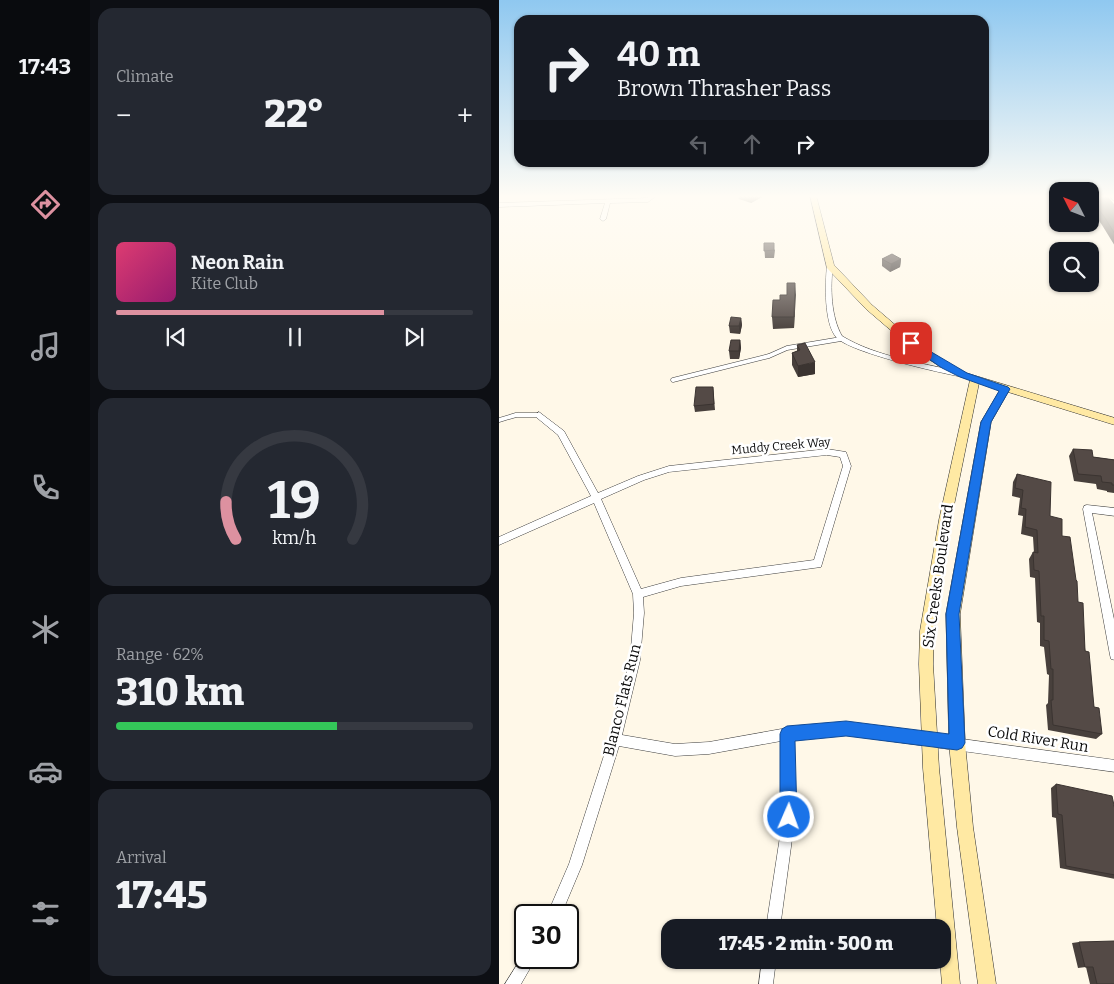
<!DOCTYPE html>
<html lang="en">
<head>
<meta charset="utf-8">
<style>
	body { margin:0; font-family:Bitter,serif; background:#242831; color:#f1f3f6; height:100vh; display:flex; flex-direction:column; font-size:19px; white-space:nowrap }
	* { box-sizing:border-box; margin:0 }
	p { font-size:16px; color:#9ea1a6 }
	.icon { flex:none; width:28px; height:28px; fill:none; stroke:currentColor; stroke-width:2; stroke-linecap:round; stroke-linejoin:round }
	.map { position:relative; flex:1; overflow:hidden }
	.drawer { display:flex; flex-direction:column; gap:8px; padding:8px; background:#0d0f14; width:409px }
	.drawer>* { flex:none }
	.guide { position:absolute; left:15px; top:15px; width:475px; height:152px; border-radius:15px; box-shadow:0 1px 4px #0004; background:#171b24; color:#f1f3f6; overflow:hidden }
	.needle { width:32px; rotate:312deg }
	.controls { position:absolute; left:550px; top:182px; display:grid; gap:10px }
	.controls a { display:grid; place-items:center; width:50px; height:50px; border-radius:10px; background:#171b24; box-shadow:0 1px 4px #0004; font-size:25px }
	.speed { position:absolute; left:15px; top:904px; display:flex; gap:10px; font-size:25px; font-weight:700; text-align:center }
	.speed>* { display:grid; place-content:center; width:65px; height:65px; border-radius:50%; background:#171b24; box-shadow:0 1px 4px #0004; line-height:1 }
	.speed .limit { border:2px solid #111; border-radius:8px; background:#fff; color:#111 }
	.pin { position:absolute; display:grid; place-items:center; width:42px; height:42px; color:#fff; margin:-21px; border-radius:10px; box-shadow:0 2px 8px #0006 }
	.me { position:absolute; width:55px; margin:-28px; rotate:2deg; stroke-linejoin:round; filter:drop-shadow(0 0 4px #0008) }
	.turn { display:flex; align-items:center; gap:18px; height:105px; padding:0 20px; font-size:22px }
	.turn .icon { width:65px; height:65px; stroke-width:2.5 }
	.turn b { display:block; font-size:35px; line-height:42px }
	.lanes { display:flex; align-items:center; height:48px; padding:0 20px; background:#0003; justify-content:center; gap:25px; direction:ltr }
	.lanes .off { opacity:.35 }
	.big { font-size:38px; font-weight:800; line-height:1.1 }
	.drawer .card { flex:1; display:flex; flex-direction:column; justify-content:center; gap:8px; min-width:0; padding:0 18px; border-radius:15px; background:#242831 }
	.drawer .dial { align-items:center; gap:0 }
	.dial svg { height:130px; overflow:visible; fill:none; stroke:#363941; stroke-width:7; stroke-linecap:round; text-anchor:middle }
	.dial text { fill:#f1f3f6; stroke:none }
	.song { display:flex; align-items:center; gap:15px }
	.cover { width:60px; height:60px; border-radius:8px; background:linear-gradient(135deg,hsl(340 70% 55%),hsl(320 70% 35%)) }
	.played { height:5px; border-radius:2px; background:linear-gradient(90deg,#dd91a0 75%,#363941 75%) }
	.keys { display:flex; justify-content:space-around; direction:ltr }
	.heat { display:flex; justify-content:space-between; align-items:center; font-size:28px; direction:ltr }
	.charge { height:8px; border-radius:4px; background:linear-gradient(90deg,#34c759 62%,#363941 0) }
	.trip { position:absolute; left:162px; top:919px; width:290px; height:50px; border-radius:15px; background:#171b24; box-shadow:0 1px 4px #0004; font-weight:800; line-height:50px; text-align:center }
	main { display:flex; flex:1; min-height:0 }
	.dock { display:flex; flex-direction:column; width:90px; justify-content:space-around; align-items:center; background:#090b0e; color:#9ea1a6 }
	.dock .icon { width:35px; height:35px }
	.dock .on { color:#dd91a0 }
	.dock b { font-size:22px; color:#f1f3f6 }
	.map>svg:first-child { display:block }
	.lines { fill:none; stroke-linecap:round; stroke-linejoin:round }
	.lane-casing { stroke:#3e3e3e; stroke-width:5 }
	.street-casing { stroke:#3e3e3e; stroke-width:1 }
	.secondary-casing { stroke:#2d2d2d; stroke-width:1 }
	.lane { stroke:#fff; stroke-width:4 }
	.street { fill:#fff; fill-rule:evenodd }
	.secondary { fill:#ffe9a3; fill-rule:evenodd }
	.wall { fill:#48403c }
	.shaded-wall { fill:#3b3431 }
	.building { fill:#544a46; stroke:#3b3431 }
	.route { fill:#1a73e8; stroke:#114b97 }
	.labels { text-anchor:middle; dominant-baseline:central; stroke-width:5; stroke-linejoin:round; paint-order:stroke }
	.street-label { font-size:12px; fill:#0b0b0b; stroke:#fff }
	.near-street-label { font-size:15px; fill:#0b0b0b; stroke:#fff }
</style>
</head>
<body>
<main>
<nav class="dock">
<b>17:43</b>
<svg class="icon on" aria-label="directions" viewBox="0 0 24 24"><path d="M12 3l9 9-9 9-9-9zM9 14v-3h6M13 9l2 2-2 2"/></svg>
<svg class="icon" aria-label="music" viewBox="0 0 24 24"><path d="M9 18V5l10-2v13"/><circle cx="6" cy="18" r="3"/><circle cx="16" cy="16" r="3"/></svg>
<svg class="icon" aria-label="phone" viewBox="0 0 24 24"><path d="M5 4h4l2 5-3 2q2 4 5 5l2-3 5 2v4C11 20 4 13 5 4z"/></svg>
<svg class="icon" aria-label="climate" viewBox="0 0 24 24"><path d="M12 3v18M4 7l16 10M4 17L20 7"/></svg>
<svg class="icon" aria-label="car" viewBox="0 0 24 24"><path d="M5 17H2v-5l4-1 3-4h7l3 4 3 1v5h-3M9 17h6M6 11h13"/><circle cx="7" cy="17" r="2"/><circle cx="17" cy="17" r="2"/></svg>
<svg class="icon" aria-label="filters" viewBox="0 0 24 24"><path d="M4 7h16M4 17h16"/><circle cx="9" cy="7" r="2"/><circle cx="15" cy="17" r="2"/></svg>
</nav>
<section class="drawer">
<div class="card"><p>Climate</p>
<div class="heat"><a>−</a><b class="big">22°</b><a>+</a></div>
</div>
<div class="card">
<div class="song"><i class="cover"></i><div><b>Neon Rain</b><p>Kite Club</p></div></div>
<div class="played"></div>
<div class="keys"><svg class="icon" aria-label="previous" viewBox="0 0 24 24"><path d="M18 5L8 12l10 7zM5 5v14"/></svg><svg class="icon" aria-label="pause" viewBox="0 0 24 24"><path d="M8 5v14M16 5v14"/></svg><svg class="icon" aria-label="next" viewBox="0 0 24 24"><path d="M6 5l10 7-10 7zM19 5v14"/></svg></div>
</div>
<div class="card dial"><svg viewBox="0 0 100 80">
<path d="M14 69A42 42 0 1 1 86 69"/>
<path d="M14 69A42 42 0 0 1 8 46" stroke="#dd91a0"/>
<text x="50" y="56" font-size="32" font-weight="700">19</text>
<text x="50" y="72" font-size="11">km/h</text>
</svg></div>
<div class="card"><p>Range · 62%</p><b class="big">310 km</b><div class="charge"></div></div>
<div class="card"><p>Arrival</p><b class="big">17:45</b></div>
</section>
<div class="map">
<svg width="616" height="984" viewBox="0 0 616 984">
	<rect width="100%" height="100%" fill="#fff8e8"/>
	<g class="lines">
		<defs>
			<g id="lane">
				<polyline points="174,380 270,356 288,348 342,339"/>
				<polyline points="0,420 17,415 40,415"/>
			</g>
			<g id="street">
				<polygon points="153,195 159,195 149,202 111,203 107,219 104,221 101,219 106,203 0,207 0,203 148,198"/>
				<polygon points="610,195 615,195 616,200 614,200"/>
				<path d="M331,264L334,266C331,287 332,317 343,336C377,357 428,364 467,373V377H464C441,373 349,352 337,337C325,323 326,283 328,266Z"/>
				<path d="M40,412L65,431L99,493L139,476L170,466L328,449L347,452L352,466L322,567L182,586L144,597L145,613L141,660L123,735L176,744L210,742L288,728L347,723L616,760V772L347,735L294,739L296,817L281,928H267L284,817L282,741L210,754L176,756L120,746L83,865L62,915H48L70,864L110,740L131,660L135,613L134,594L95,503L0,545V537L92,496L59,435L37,417L36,415ZM328,455L341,457L344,466L315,560L182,578L142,589L102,499L145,480L170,472Z"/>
				<polygon points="588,505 616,508 616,516 593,513 616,624 616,660 612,659 611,655 584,509 585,506"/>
				<polygon points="26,952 26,958 37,958 22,984 6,984"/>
				<polygon points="263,960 277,960 274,984 260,984"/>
			</g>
			<polygon id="secondary" points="311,195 317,195 335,265 373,305 415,341 449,364 467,373 616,418 616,425 509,392 492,422 461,614 466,743 474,827 497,984 479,984 458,827 450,743 447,614 482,422 501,390 480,383 452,520 435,631 434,664 440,768 461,984 443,984 441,960 444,960 444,928 438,928 424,768 420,664 421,631 440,520 471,380 443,368 409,345 367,309 328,268"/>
		</defs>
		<!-- lane casing -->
		<use href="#lane" class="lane-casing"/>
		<!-- street casing -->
		<use href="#street" class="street-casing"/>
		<!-- secondary casing -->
		<use href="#secondary" class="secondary-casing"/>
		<!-- lane -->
		<use href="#lane" class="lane"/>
		<!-- street -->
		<use href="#street" class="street"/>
		<!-- secondary -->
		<use href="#secondary" class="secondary"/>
	</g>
	<!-- wall -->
	<g class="wall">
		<polygon points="239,195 263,195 263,197 252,203 240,199"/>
		<polygon points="591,195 616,206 616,246 603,225 591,208"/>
		<polygon points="265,243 276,250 275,258 266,258"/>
		<polygon points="383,259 402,259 401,267 391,272 383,266"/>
		<polygon points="296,283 295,328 274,329 273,317 281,300 288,295"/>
		<polygon points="242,318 243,325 241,334 231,333 230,326"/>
		<polygon points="241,340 242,348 240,359 231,359 230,351"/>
		<polygon points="298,345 316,374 299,377 293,365 293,353 298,351"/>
		<polygon points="214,387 216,410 196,412 195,406"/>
		<polygon points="574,449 594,457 616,460 616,493 608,492 608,491 598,489 597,484 575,481 570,456"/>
		<polygon points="518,474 551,516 563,536 579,602 595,707 603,734 597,739 549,730 547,705 549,703 550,675 548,674 545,647 541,646 541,623 538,622 536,578 531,577 530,559 534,552 535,553 534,537 522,534 524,516 519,515 521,498 513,496 514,482"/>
		<polygon points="557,784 616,810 616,879 561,868 557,818 553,817 552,788"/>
		<polygon points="580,942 616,984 591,984 587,967 579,968 573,943"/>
	</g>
	<!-- shaded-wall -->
	<g class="shaded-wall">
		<polygon points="253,195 263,195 263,197 252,203 252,196"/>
		<polygon points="402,259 401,267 391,272 392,264"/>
		<polygon points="296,283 297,295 295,328 295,317"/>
		<polygon points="242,318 243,325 241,334 240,326"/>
		<polygon points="241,340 242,348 240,359 240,351"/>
		<polygon points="316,362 316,374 299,377 299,366"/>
	</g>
	<!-- building -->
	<g class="building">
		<polygon points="591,195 607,195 616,206 616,234 606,218 591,197"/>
		<polygon points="265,243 275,243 275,250 265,251"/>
		<polygon points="393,254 402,259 392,264 383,259"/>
		<polygon points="288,283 296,283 295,317 273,317 274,300 281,300 281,295 288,295"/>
		<polygon points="232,317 242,318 240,326 230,326"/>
		<polygon points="232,340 241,340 240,351 230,351"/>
		<polygon points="306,343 316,362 299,366 293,353 301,350 298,345"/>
		<polygon points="197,387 214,387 215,404 195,406"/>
		<polygon points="574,449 593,450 594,457 616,460 616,485 613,485 613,483 603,482 602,476 579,474"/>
		<polygon points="518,474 552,482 551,516 563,519 563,536 571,537 577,580 578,581 579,602 584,603 586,651 590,652 595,707 600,708 603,734 554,725 552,700 554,700 554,669 552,669 550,641 545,640 545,616 542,616 540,571 535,570 534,552 539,553 538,530 526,527 527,509 522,508 524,490 516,488"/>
		<polygon points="557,784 613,796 616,810 616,875 567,866 563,815 559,814"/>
		<polygon points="616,941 616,984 598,984 594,967 586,967 580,942"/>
	</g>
	<!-- sky -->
	<linearGradient id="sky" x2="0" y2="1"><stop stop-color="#8fc8f0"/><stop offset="0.59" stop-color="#fffcf5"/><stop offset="1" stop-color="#fffcf5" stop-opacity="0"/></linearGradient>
	<rect width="616" height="333" fill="url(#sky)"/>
	<!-- route -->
	<polygon class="route" points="412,340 468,373 509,387 511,389 492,422 460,614 466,743 463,748 458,750 347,736 296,741 298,817 295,823 290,825 284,823 281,817 281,734 283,729 288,726 347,721 450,734 447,614 482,422 500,391 461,377 443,368 409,345 409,341"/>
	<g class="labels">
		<!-- street labels -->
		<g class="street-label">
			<text transform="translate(282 446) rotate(-5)">Muddy Creek Way</text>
		</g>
		<!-- near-street labels -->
		<g class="near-street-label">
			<text transform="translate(439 576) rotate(-82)">Six Creeks Boulevard</text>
			<text transform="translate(123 700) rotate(-76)">Blanco Flats Run</text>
			<text transform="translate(539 739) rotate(9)">Cold River Run</text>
		</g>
	</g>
</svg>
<div class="controls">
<a><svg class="needle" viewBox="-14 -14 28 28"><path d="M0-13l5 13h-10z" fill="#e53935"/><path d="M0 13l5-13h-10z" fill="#9ea1a6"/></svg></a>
<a><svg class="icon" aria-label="search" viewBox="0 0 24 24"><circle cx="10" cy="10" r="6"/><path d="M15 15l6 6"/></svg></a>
</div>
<div class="speed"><div class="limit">30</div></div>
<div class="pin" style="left:412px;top:343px;background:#d93025"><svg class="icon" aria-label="arrive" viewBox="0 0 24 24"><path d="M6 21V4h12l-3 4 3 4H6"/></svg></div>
<svg class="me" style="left:290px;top:817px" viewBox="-20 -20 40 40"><circle r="17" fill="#1a73e8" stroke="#fff" stroke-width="3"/><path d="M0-11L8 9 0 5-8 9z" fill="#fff"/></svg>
<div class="trip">17:45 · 2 min · 500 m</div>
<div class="guide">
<div class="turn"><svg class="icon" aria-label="right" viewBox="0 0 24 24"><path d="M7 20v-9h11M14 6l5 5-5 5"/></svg><div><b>40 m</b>Brown Thrasher Pass</div></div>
<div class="lanes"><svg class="icon off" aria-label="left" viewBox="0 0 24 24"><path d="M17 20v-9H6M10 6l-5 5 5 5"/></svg><svg class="icon off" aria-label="ahead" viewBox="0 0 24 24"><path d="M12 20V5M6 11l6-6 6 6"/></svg><svg class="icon" aria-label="right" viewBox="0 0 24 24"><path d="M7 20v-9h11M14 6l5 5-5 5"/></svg></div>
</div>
</div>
</main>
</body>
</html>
